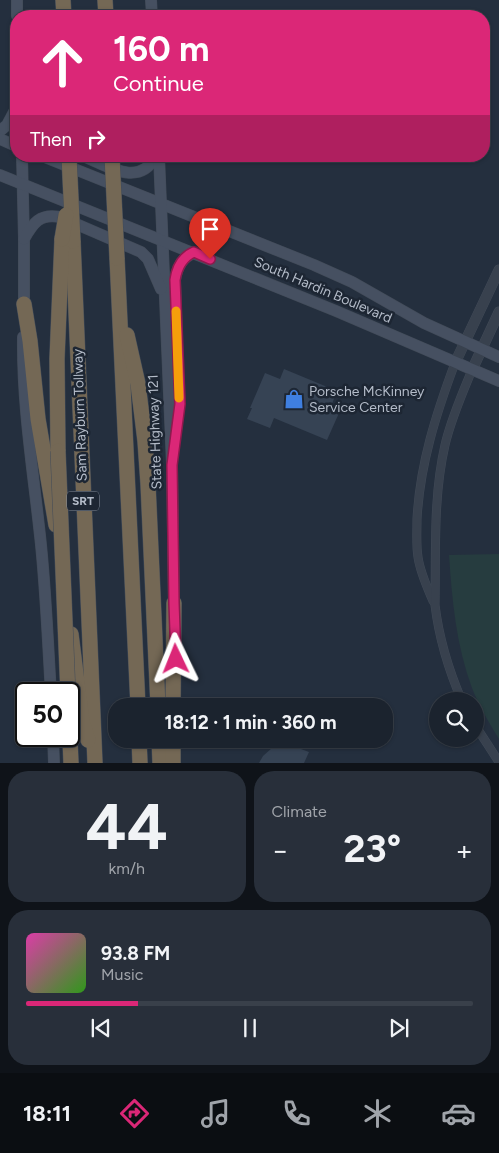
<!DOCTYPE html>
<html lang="en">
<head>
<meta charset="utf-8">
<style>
	body { margin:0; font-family:Figtree,sans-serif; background:#282f3a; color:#f1f3f6; height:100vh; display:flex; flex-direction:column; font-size:19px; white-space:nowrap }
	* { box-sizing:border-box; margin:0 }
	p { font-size:16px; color:#a0a4aa }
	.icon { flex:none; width:28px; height:28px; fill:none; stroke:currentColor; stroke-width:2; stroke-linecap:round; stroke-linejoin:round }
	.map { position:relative; height:763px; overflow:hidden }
	.panel { display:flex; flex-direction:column; gap:8px; padding:8px; background:#0f1319; flex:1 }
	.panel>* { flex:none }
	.hud { position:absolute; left:10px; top:10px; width:480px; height:152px; border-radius:20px; box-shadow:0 1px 4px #0004,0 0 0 1px #39404a; background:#db2777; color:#fff; overflow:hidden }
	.controls { position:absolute; left:429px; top:692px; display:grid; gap:10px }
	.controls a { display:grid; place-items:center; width:55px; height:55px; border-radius:50%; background:#1b232e; box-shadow:0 1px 4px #0004,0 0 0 1px #39404a; font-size:25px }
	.speed { position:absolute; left:15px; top:682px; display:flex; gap:10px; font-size:25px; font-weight:700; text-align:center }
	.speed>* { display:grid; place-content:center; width:65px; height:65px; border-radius:50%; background:#1b232e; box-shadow:0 1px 4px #0004,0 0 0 1px #39404a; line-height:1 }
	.speed .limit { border:2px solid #111; border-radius:8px; background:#fff; color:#111 }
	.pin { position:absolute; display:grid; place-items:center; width:42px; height:42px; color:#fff; margin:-51px -21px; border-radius:50% 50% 50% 0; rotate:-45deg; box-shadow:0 0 5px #0007 }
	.pin .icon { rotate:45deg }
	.me { position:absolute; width:55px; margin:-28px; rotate:358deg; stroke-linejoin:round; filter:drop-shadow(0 0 4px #0008) }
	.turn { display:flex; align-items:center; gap:18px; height:105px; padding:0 20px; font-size:22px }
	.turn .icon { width:65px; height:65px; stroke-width:2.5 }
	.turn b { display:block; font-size:35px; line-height:42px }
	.then { display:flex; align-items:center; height:48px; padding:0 20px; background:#0003; gap:10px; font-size:19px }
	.big { font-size:38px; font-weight:700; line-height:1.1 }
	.panel .widget { flex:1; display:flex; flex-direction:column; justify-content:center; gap:8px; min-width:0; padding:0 18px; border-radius:20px; background:#282f3a }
	.panel .dial { align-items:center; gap:0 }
	.dial b { font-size:65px; line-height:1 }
	.song { display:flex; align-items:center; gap:15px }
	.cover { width:60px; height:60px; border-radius:8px; background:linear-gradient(135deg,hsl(320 70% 55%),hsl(110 70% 35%)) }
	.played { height:5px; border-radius:2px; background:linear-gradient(90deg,#db2777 25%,#39404a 25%) }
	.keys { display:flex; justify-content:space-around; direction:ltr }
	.heat { display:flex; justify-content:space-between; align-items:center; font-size:28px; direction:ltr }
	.panel .tiles { flex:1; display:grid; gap:8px; grid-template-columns:1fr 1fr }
	.widget:last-child { grid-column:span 2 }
	.trip { position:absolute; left:108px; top:698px; width:285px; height:50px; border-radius:20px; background:#1b232e; box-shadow:0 1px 4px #0004,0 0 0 1px #39404a; font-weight:700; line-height:50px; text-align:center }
	.menu { display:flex; height:80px; justify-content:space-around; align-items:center; background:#0b0e12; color:#a0a4aa }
	.menu .icon { width:35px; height:35px }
	.menu .selected { color:#db2777 }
	.menu b { font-size:22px; color:#f1f3f6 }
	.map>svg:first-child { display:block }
	.green { fill:#263c3f }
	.building { fill:#364354 }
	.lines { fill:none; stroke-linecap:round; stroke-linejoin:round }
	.minor-casing { stroke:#414a57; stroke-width:9 }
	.tertiary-casing { stroke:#414a57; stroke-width:11 }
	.secondary-casing { stroke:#414a57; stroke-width:12 }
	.motorway-casing { stroke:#434c59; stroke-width:16 }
	.minor { stroke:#38414e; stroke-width:8 }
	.tertiary { stroke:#38414e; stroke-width:10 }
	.secondary { stroke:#465061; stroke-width:11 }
	.motorway { stroke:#746855; stroke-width:15 }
	.motorway-bridge-casing { stroke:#434c59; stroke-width:16; stroke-linecap:butt }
	.motorway-bridge { stroke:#746855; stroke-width:15 }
	.route-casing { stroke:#8e194d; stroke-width:12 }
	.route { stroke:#db2777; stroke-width:9 }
	.slow { stroke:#f59e0b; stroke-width:9 }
	.labels { text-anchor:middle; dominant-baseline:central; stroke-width:5; stroke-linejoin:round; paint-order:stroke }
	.shield { fill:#1d2633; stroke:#878f9c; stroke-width:1 }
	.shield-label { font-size:12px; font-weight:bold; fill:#b4bcc9 }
	.street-label { font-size:14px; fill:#b4bcc9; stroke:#1d2633 }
	.poi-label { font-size:14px; fill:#b4bcc9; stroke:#1d2633; text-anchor:start }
</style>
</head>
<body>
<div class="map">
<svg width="499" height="763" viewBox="0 0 499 763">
	<rect width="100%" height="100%" fill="#242f3e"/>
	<!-- green -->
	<path class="green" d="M499,554V739C489,723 479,706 472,688C456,645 452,600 449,555Z"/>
	<!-- building -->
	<g class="building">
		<polygon points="284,369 337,391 330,409 339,413 327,440 274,418 270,428 247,419 252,408 250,408 265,373 280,379"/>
		<polygon points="282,742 309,752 304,763 259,763 263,756 272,748"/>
	</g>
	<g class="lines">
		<defs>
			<g id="minor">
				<path d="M433,601C427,587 420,572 418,557C416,545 417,532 417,519C420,464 436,414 455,363"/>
				<path d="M462,701C449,671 439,638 435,605C436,552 433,497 445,445C451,419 462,394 472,370"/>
				<polyline points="475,725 499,762"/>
			</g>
			<g id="tertiary">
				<polyline points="455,363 499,270"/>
				<polyline points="472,370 499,312"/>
			</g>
			<g id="secondary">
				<polyline points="17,0 17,16"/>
				<polyline points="151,0 152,16"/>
				<polyline points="0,131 7,125 16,108"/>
				<polyline points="0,139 16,146"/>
				<polyline points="22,156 24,239 24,311"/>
				<polyline points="42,156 314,265 352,282 424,323 499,357"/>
				<path d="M83,156C108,166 139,188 156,156"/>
				<polyline points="159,156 172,465 174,609"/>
				<polyline points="0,175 336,311 499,381"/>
				<path d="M24,239C33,223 40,213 60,217L141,252L148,259L161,289"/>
				<path d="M23,337C22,407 34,476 41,545C46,595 48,644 51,694"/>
				<path d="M176,431L179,404L175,280C177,267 182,257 194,253"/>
				<polyline points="53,736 54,763"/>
			</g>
			<g id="motorway">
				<polyline points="63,0 64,16"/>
				<polyline points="105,0 106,16"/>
				<polyline points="73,241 95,763"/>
				<polyline points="117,258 138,706"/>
				<polyline points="24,304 30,341 38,419 56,525"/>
				<polyline points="127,335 138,384 145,441 148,484 158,706"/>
				<polyline points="58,451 57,359 62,239"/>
				<polyline points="71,634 82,721 88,740"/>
				<polyline points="173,706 174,603"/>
				<polyline points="69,717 71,763"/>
				<polyline points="139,739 140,763"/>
				<polyline points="159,739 160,763"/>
				<polyline points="173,763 173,739"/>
			</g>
		</defs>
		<!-- minor casing -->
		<use href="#minor" class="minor-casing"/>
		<!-- tertiary casing -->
		<use href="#tertiary" class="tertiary-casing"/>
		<!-- secondary casing -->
		<use href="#secondary" class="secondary-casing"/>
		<!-- motorway casing -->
		<use href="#motorway" class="motorway-casing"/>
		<!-- minor -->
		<use href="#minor" class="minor"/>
		<!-- tertiary -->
		<use href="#tertiary" class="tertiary"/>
		<!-- secondary -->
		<use href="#secondary" class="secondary"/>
		<!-- motorway -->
		<use href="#motorway" class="motorway"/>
		<defs>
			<g id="motorway-bridge">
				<polyline points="69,156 73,241"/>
				<polyline points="112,156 117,258"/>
				<polyline points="62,239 66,215"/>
				<polyline points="58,451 68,694"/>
			</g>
		</defs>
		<!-- motorway-bridge casing -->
		<use href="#motorway-bridge" class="motorway-bridge-casing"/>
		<!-- motorway-bridge -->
		<use href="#motorway-bridge" class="motorway-bridge"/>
	</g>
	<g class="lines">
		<defs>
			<path id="route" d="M176,659L174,603L172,465L180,404L175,280C177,267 182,257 194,252L210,259"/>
		</defs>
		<!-- route casing -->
		<use href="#route" class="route-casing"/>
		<!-- route -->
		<use href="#route" class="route"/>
		<!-- slow -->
		<polyline class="slow" points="176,311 179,398"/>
	</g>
	<!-- icons -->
	<defs>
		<symbol id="shop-bare" viewBox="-9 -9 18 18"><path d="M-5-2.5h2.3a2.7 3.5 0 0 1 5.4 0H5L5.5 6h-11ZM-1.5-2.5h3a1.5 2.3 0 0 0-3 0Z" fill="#3f7fe0" stroke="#1d2633" stroke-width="2.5" paint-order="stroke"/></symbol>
	</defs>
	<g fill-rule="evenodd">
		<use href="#shop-bare" x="280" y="385" width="28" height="28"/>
	</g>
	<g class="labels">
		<!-- shield labels -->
		<rect class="shield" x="67" y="491.5" width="32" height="19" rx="4"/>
		<g class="shield-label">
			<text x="83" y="501">SRT</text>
		</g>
		<!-- street labels -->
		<g class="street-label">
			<text transform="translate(323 290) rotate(23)">South Hardin Boulevard</text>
			<text transform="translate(80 415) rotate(-92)">Sam Rayburn Tollway</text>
			<text transform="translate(155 432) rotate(-92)">State Highway 121</text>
		</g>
		<!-- poi labels -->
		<g class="poi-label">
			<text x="309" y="391">Porsche McKinney<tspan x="309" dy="16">Service Center</tspan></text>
		</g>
	</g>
</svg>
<div class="controls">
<a><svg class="icon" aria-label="search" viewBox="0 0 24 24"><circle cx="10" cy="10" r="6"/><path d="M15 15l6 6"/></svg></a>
</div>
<div class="speed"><div class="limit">50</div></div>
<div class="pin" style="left:210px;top:259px;background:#d93025"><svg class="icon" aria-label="arrive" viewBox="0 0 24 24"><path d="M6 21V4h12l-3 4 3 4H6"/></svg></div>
<svg class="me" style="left:176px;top:659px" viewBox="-20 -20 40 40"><path d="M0-17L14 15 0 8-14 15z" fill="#db2777" stroke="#fff" stroke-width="4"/></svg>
<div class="trip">18:12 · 1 min · 360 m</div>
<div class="hud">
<div class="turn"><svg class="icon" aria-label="ahead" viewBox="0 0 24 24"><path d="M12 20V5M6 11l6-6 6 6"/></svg><div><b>160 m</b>Continue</div></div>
<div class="then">Then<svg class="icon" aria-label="right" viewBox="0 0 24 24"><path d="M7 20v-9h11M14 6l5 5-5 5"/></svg></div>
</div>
</div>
<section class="panel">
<div class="tiles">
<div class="widget dial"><b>44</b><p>km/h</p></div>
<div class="widget"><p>Climate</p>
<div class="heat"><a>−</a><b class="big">23°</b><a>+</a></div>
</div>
<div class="widget">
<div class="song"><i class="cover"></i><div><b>93.8 FM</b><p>Music</p></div></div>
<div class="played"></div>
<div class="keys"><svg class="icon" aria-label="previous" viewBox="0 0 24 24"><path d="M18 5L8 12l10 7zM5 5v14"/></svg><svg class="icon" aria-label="pause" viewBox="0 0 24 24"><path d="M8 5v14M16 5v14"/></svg><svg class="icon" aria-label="next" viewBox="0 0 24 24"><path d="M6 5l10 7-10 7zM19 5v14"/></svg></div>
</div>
</div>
</section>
<nav class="menu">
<b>18:11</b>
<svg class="icon selected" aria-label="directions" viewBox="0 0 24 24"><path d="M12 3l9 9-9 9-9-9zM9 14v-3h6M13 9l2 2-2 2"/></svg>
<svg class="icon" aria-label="music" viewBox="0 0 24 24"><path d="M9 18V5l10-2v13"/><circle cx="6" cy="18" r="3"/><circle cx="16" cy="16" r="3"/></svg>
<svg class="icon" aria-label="phone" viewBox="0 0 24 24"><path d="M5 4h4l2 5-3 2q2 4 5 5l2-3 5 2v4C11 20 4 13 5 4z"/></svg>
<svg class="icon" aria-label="climate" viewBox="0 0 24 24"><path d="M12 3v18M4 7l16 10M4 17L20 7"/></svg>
<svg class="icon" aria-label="car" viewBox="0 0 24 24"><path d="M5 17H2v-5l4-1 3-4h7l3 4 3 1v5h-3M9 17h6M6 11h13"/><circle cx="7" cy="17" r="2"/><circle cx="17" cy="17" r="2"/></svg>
</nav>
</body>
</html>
